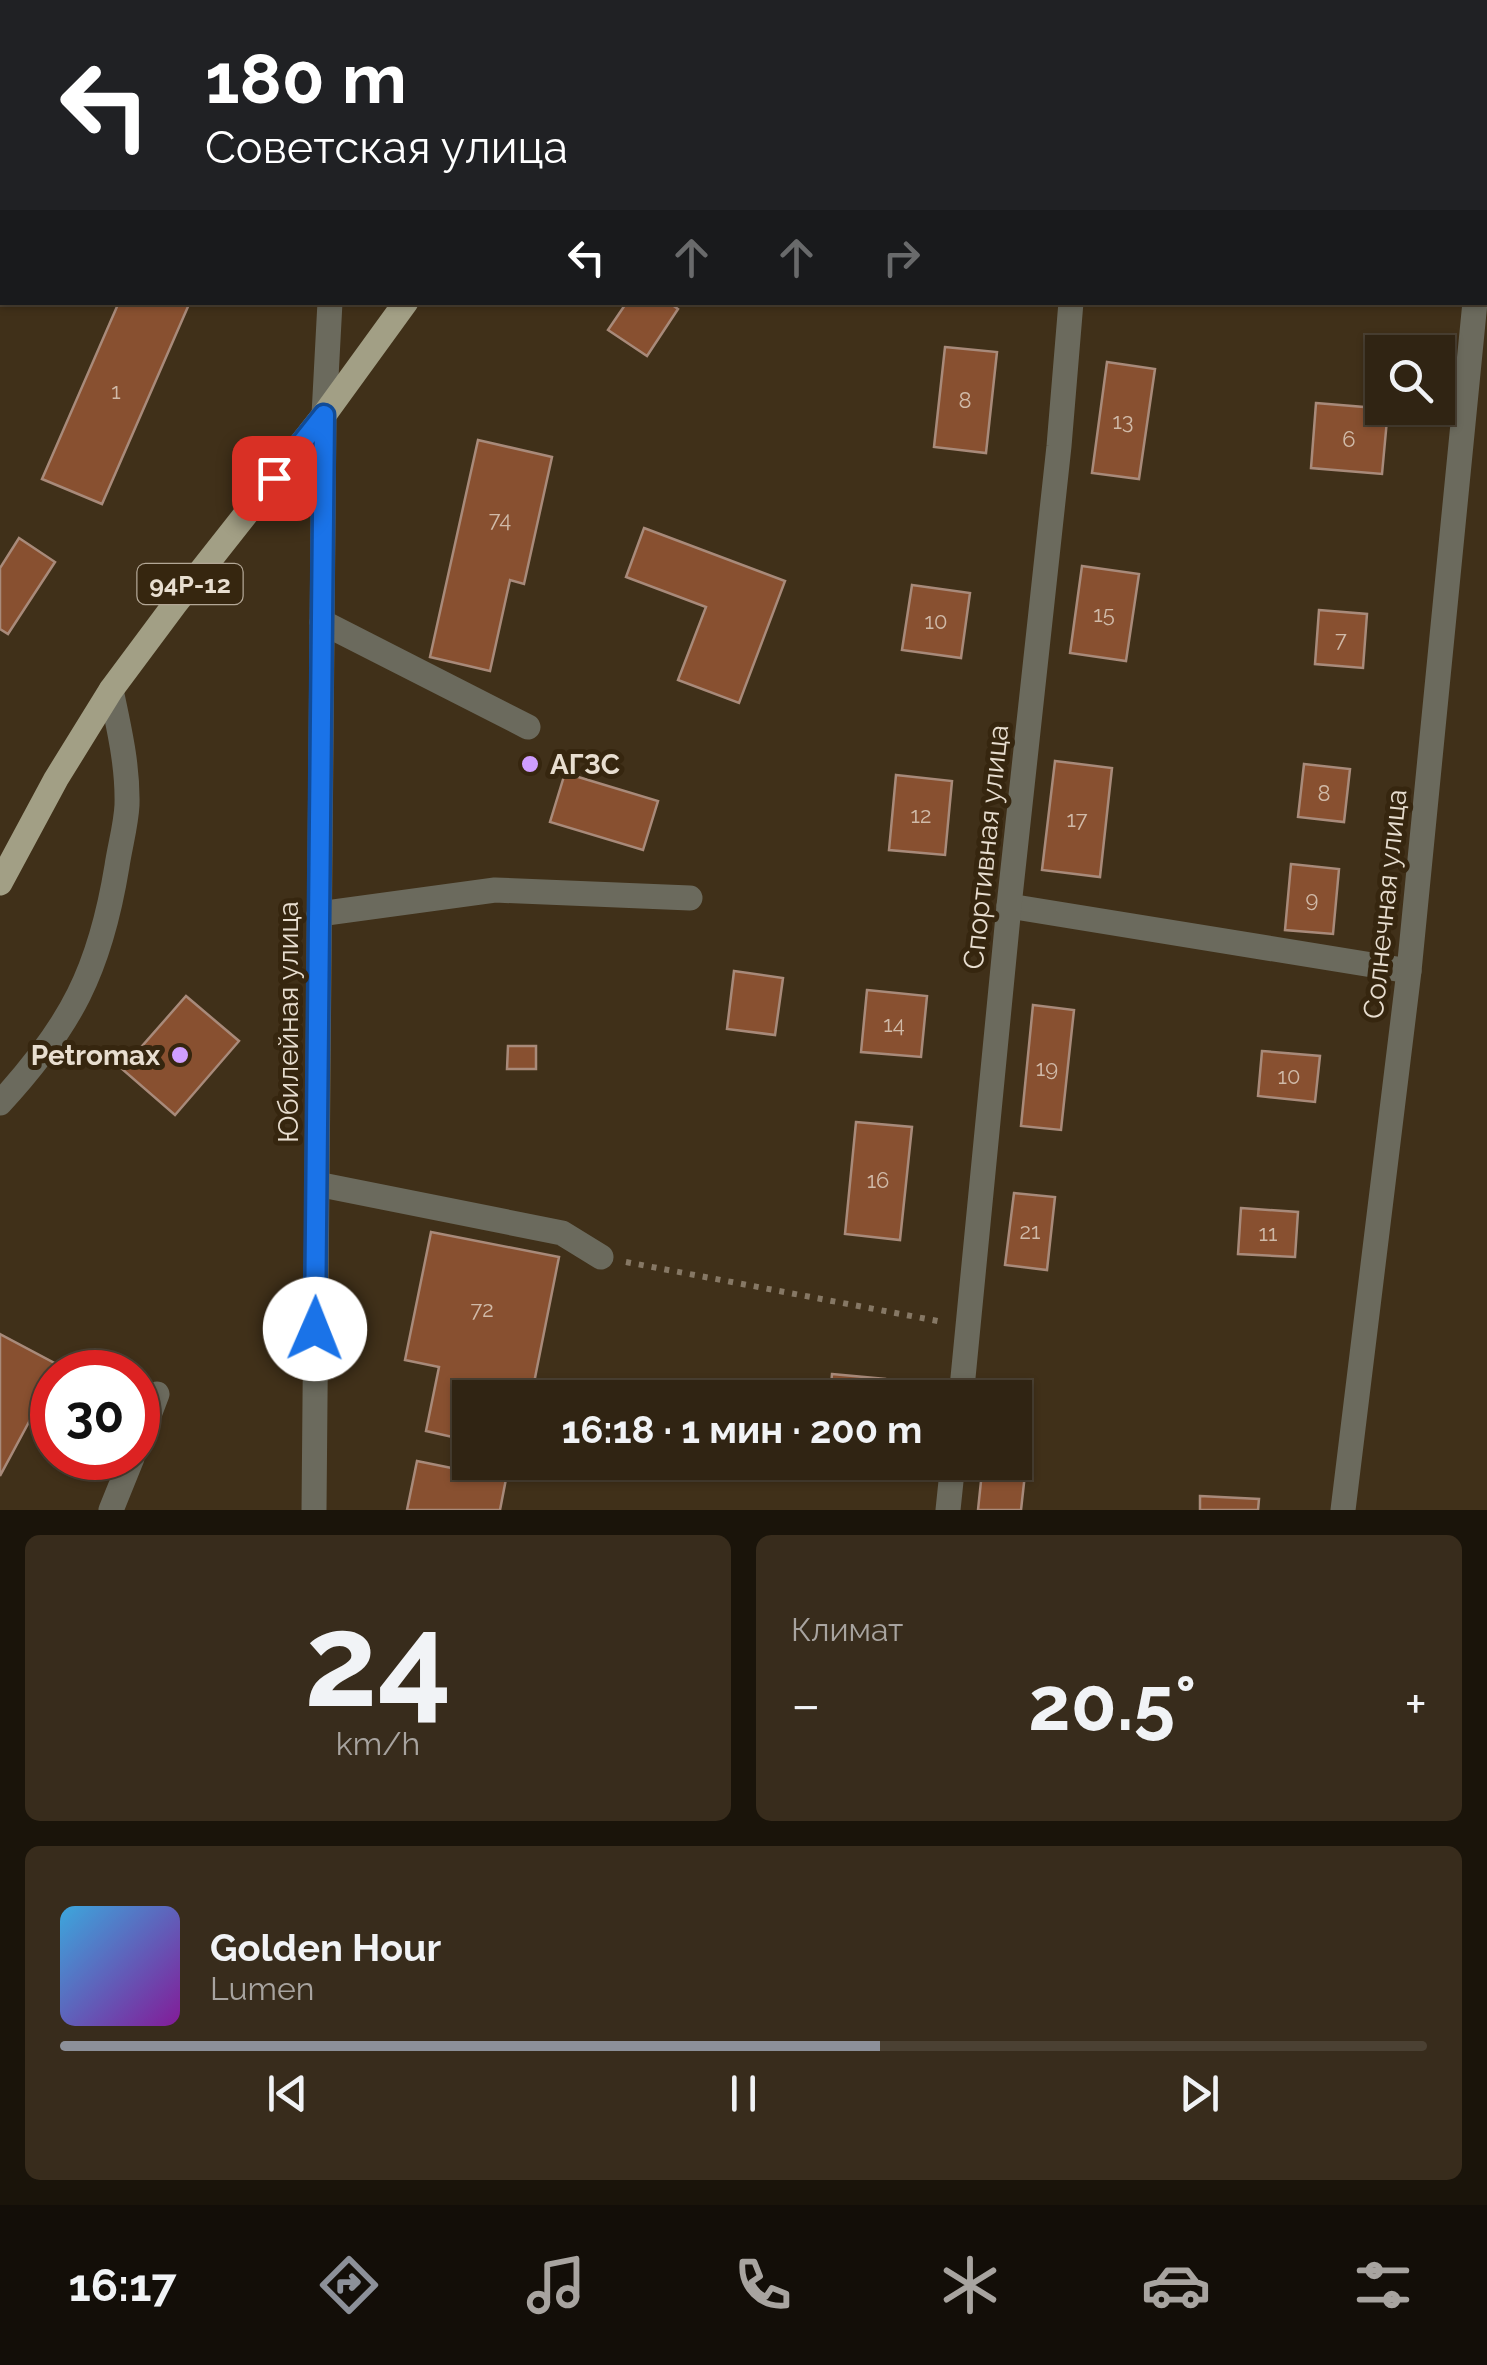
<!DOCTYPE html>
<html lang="ru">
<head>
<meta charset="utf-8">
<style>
	body { margin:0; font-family:Raleway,sans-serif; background:#382c1c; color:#f1f3f6; height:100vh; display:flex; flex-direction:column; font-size:38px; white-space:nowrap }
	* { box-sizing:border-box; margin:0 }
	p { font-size:32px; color:#a8a4a0 }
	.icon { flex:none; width:55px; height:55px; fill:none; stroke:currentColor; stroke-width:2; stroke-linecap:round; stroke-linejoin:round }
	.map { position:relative; height:1510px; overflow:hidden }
	.drawer { display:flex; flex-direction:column; gap:25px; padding:25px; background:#1a140a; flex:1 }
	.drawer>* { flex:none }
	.top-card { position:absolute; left:0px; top:0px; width:1488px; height:305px; box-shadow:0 2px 8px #0004,0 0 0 2px #4b4133; background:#202124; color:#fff; overflow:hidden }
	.fabs { position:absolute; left:1365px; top:335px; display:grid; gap:20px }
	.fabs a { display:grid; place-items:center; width:90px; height:90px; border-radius:0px; background:#302413; box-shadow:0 2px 8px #0004,0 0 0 2px #4b4133; font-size:50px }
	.speed { position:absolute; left:30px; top:1350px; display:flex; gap:20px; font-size:50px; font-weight:700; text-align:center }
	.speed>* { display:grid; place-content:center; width:130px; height:130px; border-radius:50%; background:#302413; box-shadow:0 2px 8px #0004,0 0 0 2px #4b4133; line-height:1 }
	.speed .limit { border:15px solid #d22; background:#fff; color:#111 }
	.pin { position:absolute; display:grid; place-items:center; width:85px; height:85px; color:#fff; margin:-42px; border-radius:20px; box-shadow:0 5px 15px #0006 }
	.me { position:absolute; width:110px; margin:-55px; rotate:1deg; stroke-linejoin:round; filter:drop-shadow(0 0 8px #0008) }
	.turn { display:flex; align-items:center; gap:35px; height:210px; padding:0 40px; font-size:45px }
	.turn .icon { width:130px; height:130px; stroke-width:2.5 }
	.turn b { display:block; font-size:70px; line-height:85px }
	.lanes { display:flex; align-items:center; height:95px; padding:0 40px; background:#0003; justify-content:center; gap:50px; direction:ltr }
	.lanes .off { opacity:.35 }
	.big { font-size:75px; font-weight:700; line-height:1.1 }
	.drawer .card { flex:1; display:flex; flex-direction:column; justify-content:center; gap:15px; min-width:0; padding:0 35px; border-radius:15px; background:#382c1c }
	.drawer .dial { align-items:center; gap:0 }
	.dial b { font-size:130px; line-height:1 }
	.song { display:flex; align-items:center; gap:30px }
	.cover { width:120px; height:120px; border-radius:15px; background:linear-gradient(135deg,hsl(200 70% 55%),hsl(290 70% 35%)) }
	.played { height:10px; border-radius:5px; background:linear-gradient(90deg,#8c9099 60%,#4b4133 60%) }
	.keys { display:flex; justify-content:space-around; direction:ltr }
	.heat { display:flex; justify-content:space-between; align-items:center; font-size:55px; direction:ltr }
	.drawer .tiles { flex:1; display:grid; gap:25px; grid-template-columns:1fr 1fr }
	.card:last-child { grid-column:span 2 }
	.trip { position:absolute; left:452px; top:1380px; width:580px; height:100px; border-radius:0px; background:#302413; box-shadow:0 2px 8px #0004,0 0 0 2px #4b4133; font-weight:700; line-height:100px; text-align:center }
	.tab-bar { display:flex; height:160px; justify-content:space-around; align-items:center; background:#130e08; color:#a8a4a0 }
	.tab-bar .icon { width:70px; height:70px }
	.tab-bar .active { color:#8c9099 }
	.tab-bar b { font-size:45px; color:#f1f3f6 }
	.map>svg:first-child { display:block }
	.building { fill:#885030; stroke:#a88a7a; stroke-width:2.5 }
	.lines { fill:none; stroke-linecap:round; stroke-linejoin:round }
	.path { stroke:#867865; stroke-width:6; stroke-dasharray:5 8; stroke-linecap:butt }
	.minor { stroke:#6b6a5d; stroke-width:25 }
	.major { stroke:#a29f85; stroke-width:25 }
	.route-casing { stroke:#114b97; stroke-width:25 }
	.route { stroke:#1a73e8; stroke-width:18 }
	.poi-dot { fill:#cf9eff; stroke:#36260f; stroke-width:4 }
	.labels { text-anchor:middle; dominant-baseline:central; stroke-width:10; stroke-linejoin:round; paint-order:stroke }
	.number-label { font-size:22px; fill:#d0baa8 }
	.shield { fill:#36260f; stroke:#b3a796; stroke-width:2.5 }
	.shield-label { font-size:25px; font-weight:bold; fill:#e8ded0 }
	.poi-label { font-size:28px; font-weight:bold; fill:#e8ded0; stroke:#36260f; text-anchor:start }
	.street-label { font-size:28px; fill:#e8ded0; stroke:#36260f }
</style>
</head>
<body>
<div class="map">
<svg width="1487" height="1510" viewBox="0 0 1487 1510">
	<rect width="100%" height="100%" fill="#403019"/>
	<!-- building -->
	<g class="building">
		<polygon points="896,0 947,0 945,2 900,2"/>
		<rect x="1146" y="0" width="53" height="2"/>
		<polygon points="119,302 190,302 102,504 42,479"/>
		<polygon points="627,302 668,302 678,309 647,356 608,330"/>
		<polygon points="945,347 997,352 986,453 934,447"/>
		<polygon points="1107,362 1155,369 1139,479 1092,473"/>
		<polygon points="1316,403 1388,409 1382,474 1311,468"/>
		<polygon points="478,440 552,457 524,584 510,580 490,671 430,657"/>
		<polygon points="644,528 785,581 739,703 678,680 706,607 626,577"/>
		<polygon points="19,538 55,562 8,634 0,629 0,568"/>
		<polygon points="1082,566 1139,574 1126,661 1070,653"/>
		<polygon points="912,585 970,593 961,658 902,650"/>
		<polygon points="1319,610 1367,614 1363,668 1315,664"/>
		<polygon points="1055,761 1112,768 1100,877 1042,870"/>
		<polygon points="1304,764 1350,769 1344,822 1298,817"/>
		<polygon points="565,773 658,801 643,850 550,822"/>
		<polygon points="896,775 952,781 945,855 889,850"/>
		<polygon points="1291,864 1339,869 1333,934 1285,930"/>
		<polygon points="734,971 783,978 775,1035 727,1029"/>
		<polygon points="867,990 927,996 921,1057 861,1052"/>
		<polygon points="186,996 239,1041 175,1115 122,1069"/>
		<polygon points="1033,1005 1074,1010 1061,1130 1021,1126"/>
		<polygon points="508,1046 536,1046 536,1069 507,1069"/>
		<polygon points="1262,1051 1320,1056 1315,1102 1258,1096"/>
		<polygon points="856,1122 912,1127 900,1240 845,1234"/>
		<polygon points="1014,1193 1055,1197 1047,1270 1005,1265"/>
		<polygon points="1241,1208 1298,1212 1295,1257 1238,1254"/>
		<polygon points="431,1232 559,1257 531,1398 470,1398 470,1441 426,1431 439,1367 405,1360"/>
		<polygon points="0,1334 60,1366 56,1372 52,1372 52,1379 0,1476"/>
		<polygon points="832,1374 885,1379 884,1398 830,1398"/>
		<polygon points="1015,1436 1029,1438 1021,1510 978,1510 983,1462 1015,1462"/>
		<polygon points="417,1461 506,1479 500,1510 407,1510"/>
		<polygon points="1200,1496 1259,1499 1258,1510 1200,1510"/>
	</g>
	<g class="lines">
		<!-- path -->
		<polyline class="path" points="626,1262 943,1322"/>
		<!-- minor -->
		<g class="minor">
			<polyline points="349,0 353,2"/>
			<polyline points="1096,2 1096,0"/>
			<polyline points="0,113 2,113"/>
			<polyline points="322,622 528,727"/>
			<polyline points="1009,906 1409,971"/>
			<polyline points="319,914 495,890 690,898"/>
			<path d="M0,1103C71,1026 100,970 117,866C120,846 126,825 127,805C128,766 119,728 111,690"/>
			<polyline points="317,1184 562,1233 601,1257"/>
			<polyline points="961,1398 1009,906 1059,446 1071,302"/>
			<polyline points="138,1444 157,1394"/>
			<polyline points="111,1510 132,1458"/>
			<polyline points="314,1510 324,415 330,302"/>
			<polyline points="948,1510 953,1462"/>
			<polyline points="1343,1510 1409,971 1475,302"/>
		</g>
		<!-- major -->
		<g class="major">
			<polyline points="627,2 628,0"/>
			<polyline points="0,883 56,779 111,690 175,604 324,415 406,302"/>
		</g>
	</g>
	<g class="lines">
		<defs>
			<polyline id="route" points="274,478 324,415 315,1329"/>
		</defs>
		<!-- route casing -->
		<use href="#route" class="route-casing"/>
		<!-- route -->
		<use href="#route" class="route"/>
	</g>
	<!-- markers -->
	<g class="poi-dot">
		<circle cx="530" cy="764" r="10"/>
		<circle cx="180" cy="1055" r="10"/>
	</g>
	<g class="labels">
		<!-- number labels -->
		<g class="number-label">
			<text x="116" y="391">1</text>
			<text x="965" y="400">8</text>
			<text x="1123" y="421">13</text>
			<text x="1349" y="439">6</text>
			<text x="500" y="519">74</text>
			<text x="1104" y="614">15</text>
			<text x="936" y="621">10</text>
			<text x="1341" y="639">7</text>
			<text x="1324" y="793">8</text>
			<text x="921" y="815">12</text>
			<text x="1077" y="819">17</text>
			<text x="1312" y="899">9</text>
			<text x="894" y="1024">14</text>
			<text x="1047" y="1068">19</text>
			<text x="1289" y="1076">10</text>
			<text x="878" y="1180">16</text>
			<text x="1030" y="1231">21</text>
			<text x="1268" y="1233">11</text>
			<text x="482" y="1309">72</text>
		</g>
		<!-- shield labels -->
		<rect class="shield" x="137.5" y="564" width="105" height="40" rx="8"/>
		<g class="shield-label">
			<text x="190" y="584">94Р-12</text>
		</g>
		<!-- poi labels -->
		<g class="poi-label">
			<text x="550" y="764">АГЗС</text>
			<text x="160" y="1055" text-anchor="end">Petromax</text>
		</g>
		<!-- street labels -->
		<g class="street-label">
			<text transform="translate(986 847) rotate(-84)">Спортивная улица</text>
			<text transform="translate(1385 904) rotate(-84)">Солнечная улица</text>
			<text transform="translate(288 1022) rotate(-90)">Юбилейная улица</text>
		</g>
	</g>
</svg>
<div class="fabs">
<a><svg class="icon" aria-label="search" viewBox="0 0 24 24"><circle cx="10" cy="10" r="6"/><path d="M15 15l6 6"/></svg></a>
</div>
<div class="speed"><div class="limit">30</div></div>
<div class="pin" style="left:274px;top:478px;background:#d93025"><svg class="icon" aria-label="arrive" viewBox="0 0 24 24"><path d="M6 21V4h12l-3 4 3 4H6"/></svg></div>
<svg class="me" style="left:315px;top:1329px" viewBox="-20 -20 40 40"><circle r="19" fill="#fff"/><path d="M0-13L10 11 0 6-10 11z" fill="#1a73e8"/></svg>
<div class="trip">16:18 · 1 мин · 200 m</div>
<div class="top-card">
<div class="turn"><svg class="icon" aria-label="left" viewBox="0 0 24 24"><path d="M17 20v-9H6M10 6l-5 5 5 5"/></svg><div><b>180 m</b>Советская улица</div></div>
<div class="lanes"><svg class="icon" aria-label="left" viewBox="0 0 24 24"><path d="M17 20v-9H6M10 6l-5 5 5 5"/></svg><svg class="icon off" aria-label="ahead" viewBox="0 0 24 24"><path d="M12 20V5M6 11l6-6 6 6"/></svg><svg class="icon off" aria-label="ahead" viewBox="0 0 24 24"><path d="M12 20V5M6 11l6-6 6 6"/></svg><svg class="icon off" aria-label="right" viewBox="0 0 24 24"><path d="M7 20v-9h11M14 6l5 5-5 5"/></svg></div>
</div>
</div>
<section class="drawer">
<div class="tiles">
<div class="card dial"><b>24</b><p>km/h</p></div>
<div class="card"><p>Климат</p>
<div class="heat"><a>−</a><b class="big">20.5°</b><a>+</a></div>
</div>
<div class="card">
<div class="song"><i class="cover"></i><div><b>Golden Hour</b><p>Lumen</p></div></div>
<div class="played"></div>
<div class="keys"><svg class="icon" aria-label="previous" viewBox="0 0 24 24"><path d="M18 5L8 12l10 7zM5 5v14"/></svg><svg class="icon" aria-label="pause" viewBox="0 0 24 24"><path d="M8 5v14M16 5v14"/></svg><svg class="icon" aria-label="next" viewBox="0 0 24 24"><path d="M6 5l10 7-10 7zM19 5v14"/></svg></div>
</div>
</div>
</section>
<nav class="tab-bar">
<b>16:17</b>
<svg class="icon active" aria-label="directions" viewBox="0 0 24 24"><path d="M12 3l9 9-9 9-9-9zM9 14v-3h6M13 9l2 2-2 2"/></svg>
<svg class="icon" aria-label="music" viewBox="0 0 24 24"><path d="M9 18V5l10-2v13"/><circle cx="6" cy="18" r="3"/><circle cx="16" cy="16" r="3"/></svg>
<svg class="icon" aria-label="phone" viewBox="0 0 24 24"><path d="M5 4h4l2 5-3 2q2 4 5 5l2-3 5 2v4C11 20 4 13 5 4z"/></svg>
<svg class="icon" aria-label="climate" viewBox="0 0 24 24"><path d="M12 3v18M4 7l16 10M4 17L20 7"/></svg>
<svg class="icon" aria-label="car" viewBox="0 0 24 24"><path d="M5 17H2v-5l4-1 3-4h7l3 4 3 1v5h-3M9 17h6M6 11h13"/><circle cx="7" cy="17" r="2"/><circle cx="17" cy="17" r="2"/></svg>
<svg class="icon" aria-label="filters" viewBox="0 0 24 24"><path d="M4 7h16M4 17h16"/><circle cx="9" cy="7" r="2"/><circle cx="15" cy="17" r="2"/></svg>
</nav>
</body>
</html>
